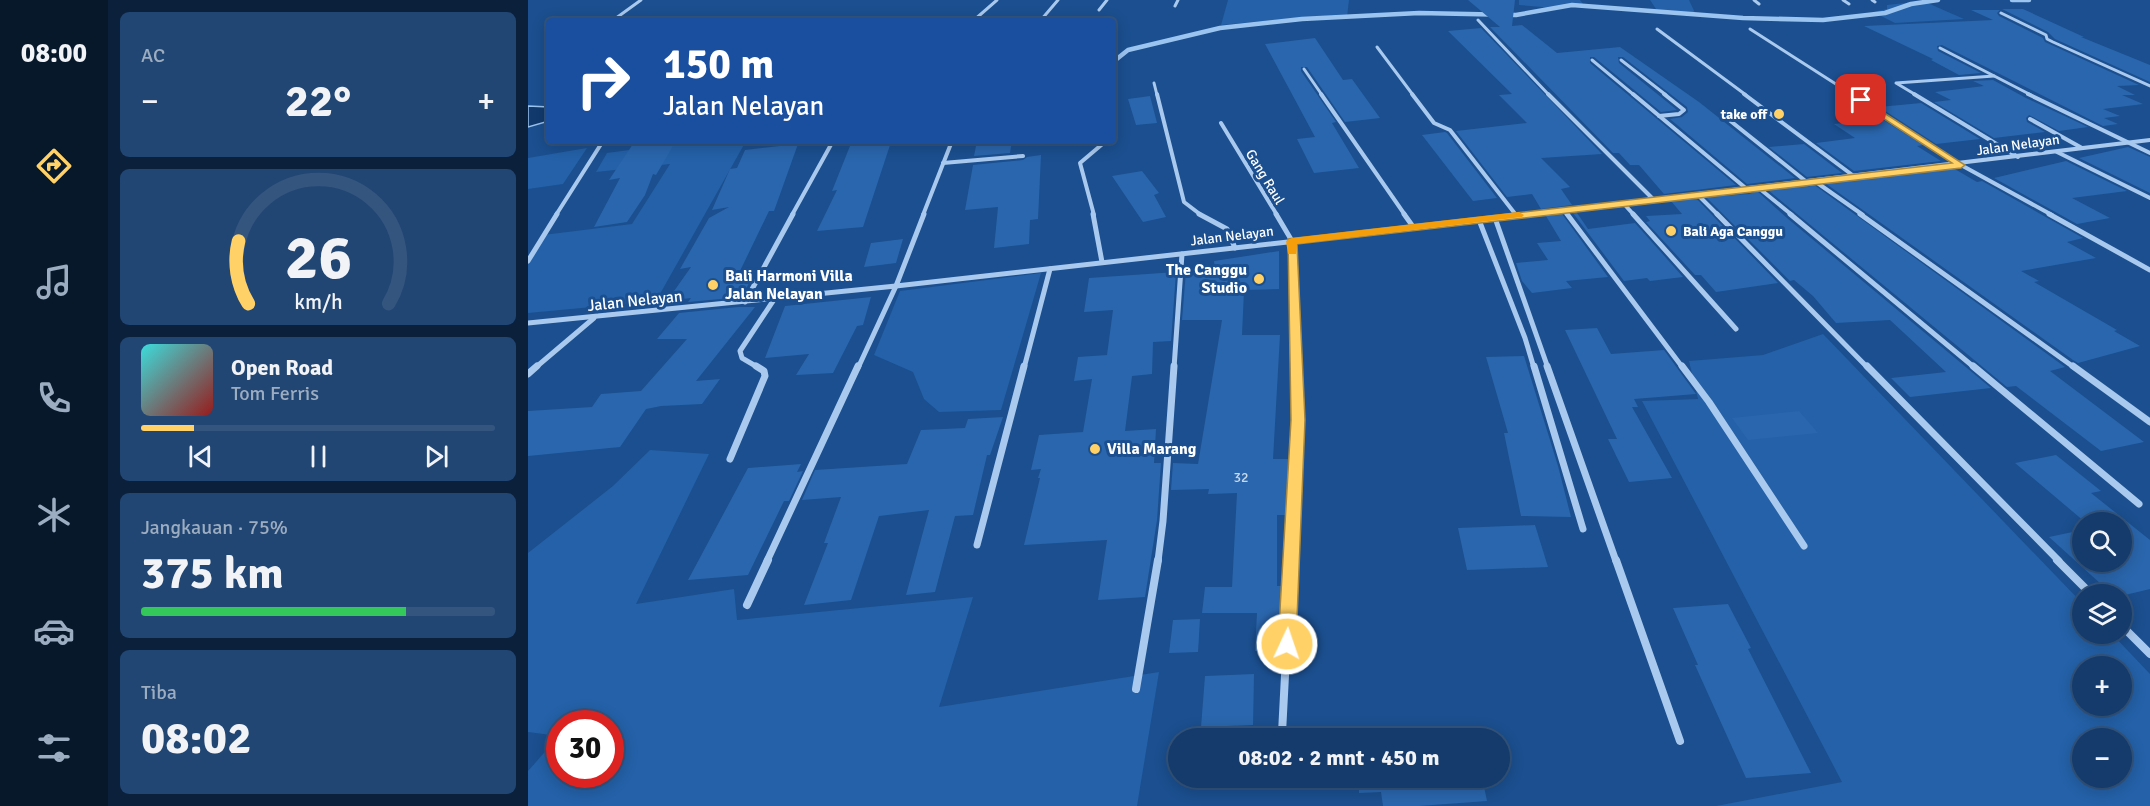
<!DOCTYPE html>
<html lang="id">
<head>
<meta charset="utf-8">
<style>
	body { margin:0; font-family:Signika,sans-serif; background:#214673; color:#f1f3f6; height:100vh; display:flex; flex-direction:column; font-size:22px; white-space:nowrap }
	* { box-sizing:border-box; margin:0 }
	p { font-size:20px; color:#9dadc1 }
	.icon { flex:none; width:33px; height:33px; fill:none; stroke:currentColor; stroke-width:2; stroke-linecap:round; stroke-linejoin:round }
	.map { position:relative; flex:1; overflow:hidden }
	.details { display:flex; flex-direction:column; gap:12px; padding:12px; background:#0b203b; width:420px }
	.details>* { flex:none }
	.banner { position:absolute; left:18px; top:18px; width:570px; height:126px; border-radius:6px; box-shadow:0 3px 15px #0003,0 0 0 2px #33557e; background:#1a4fa0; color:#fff; overflow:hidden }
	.tools { position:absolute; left:1544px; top:512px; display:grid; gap:12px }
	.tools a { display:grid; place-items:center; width:60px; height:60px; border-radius:50%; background:#143b6b; box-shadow:0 3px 15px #0003,0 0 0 2px #33557e; font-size:30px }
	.speed { position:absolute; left:18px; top:710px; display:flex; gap:12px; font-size:30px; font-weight:700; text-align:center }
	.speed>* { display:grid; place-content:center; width:78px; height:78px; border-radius:50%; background:#143b6b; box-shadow:0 3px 15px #0003,0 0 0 2px #33557e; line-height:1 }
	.speed .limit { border:9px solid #d22; background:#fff; color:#111 }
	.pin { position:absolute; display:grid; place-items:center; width:51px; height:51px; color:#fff; margin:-26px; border-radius:12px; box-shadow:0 3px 9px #0006 }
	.me { position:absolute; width:66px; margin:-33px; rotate:3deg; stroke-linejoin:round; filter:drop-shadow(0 0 4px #0008) }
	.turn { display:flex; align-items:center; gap:21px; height:126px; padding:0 18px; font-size:27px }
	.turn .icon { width:78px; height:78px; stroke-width:2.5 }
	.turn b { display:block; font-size:42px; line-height:51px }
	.big { font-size:45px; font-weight:700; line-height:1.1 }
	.details .widget { flex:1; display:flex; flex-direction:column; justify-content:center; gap:9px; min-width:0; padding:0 21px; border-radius:9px; background:#214673 }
	.details .dial { align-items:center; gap:0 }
	.dial svg { height:156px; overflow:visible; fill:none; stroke:#33557e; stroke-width:7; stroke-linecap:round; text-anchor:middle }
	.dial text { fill:#f1f3f6; stroke:none }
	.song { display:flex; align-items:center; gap:18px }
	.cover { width:72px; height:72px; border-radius:9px; background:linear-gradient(135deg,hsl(180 70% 55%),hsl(0 70% 35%)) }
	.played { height:6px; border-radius:3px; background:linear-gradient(90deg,#ffd166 15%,#33557e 15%) }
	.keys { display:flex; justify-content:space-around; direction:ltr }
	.heat { display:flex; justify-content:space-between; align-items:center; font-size:33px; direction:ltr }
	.charge { height:9px; border-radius:4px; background:linear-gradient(90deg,#34c759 75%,#33557e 0) }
	.trip { position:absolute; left:640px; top:728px; width:342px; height:60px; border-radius:30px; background:#143b6b; box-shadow:0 3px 15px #0003,0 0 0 2px #33557e; font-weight:700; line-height:60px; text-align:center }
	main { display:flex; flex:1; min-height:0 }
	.tab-bar { display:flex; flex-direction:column; width:108px; justify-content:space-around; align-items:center; background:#08182b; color:#9dadc1 }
	.tab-bar .icon { width:42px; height:42px }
	.tab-bar .on { color:#ffd166 }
	.tab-bar b { font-size:27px; color:#f1f3f6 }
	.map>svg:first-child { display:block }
	.green { fill:#2461a8; fill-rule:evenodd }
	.water { fill:#123a6d; stroke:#9cc4f0; stroke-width:1.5 }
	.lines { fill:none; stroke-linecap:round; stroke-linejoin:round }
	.stream { stroke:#9cc4f0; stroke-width:4.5 }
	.building { fill:#2a66ad }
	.minor-far4 { stroke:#a9c9ee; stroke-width:3 }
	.minor-far3 { stroke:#a9c9ee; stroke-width:4 }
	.minor-far2 { stroke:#a9c9ee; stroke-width:5 }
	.minor-far1 { stroke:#a9c9ee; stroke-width:7 }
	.minor { stroke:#a9c9ee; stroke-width:8 }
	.route { fill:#ffd166; stroke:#a68842; stroke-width:1.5 }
	.slow { fill:#f59e0b }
	.poi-dot { fill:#ffd166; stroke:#1b4f8f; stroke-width:2 }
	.labels { text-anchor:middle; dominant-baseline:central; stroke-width:6; stroke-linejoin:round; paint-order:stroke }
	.far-poi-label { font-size:14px; font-weight:bold; fill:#fff; stroke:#1b4f8f; text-anchor:end }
	.far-street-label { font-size:14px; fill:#fff; stroke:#1b4f8f }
	.number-label { font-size:14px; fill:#cad9ea }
	.poi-label { font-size:16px; font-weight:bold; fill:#fff; stroke:#1b4f8f; text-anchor:start }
	.street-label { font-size:16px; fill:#fff; stroke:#1b4f8f }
</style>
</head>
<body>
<main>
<nav class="tab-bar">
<b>08:00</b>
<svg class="icon on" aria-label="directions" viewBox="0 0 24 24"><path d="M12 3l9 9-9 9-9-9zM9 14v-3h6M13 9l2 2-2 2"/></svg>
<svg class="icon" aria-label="music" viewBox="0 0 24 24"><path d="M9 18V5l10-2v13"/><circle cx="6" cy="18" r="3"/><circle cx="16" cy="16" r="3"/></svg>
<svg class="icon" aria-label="phone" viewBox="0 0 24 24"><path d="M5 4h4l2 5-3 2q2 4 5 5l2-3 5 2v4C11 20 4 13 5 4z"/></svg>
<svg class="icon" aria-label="climate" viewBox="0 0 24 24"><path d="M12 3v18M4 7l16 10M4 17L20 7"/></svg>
<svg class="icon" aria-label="car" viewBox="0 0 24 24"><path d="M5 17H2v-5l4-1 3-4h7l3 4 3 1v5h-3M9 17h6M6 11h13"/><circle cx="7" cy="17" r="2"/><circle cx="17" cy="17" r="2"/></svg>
<svg class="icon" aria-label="filters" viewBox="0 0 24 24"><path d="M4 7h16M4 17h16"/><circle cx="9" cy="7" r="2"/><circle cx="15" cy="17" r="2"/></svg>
</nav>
<section class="details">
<div class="widget"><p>AC</p>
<div class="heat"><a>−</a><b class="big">22°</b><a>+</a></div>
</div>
<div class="widget dial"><svg viewBox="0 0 100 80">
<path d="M14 69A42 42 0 1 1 86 69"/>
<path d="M14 69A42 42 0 0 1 9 37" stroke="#ffd166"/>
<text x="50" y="56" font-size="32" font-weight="700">26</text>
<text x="50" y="72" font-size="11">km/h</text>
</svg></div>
<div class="widget">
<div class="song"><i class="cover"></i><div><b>Open Road</b><p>Tom Ferris</p></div></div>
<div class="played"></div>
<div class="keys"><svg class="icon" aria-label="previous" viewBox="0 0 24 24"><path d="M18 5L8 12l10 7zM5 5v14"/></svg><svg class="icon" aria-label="pause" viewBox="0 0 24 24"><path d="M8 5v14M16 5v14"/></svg><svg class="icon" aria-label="next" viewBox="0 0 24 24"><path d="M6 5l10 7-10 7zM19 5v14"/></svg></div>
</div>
<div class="widget"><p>Jangkauan · 75%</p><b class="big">375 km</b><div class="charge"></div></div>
<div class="widget"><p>Tiba</p><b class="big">08:02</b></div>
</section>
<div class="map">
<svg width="1622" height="806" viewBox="0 0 1622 806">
	<rect width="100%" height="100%" fill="#1b4f8f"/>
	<!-- green -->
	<g class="green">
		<polygon points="700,0 821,0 819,17 769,18 693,25"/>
		<polygon points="991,0 1052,0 1056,5 1026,8 991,5"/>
		<polygon points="1122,0 1161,0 1168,15 1130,12"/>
		<polygon points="1395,1 1436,19 1367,23 1345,12 1359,9 1359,5"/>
		<polygon points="156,141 218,141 128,301 0,313 0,261 15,235 104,224 142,164 68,172 79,153 154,143"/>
		<polygon points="59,148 35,184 0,189 0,158"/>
		<polygon points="513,273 473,410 411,412 396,399 385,372 346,355 372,291"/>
		<path d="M1295,334L1554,603V633H1583L1622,674V806H1188L1314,782L1114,401L1170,399L1161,361L1235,355ZM1554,666H1593V705H1554ZM1554,738H1593V777H1554Z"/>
		<polygon points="122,450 181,454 108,604 206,589 209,620 445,597 411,707 631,672 609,806 0,806 0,771 31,736 32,774 82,774 82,723 32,723 31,736 0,732 0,553 85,486"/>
	</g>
	<!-- water -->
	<polygon class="water" points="0,106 21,107 21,121 0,127"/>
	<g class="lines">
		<!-- stream -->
		<g class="stream">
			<polyline points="1484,0 1501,0"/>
			<polyline points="585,62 600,50 692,28 774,19 891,13 988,15 1044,5 1215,18 1295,20 1357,13 1383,4 1410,0"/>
		</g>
	</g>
	<!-- building -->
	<g class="building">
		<polygon points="940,0 987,0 984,26 994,25 1029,53 1092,47 1171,102 1267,178 1219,184 1142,119 1154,117 1160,112 1159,107 1095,57 1090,57 1091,63 1149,110 1133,112 1066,57 1062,57 1062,63 1208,185 1136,194 1111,165 1102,165 1091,153 1085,153 962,27 972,27"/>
		<polygon points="1474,9 1495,9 1556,37 1553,37 1622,65 1622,82 1527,39 1520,32"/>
		<polygon points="1443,10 1472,10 1469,13 1471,16 1515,38 1517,42 1611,85 1589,86 1607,95 1594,95 1615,104 1575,109 1592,116 1576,118 1590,124 1575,126 1414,45 1409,46 1410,51 1453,73 1431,75 1403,60 1405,59 1336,26 1465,20"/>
		<polygon points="953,28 1074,154 1013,158 1042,187 1033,189 1044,205 1013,209 1004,194 979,197 928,131 999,123 971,95 984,94 920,31"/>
		<polygon points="787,38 815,80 824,79 852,118 817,122 779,67 773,67 773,71 808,122 804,123 831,168 786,173 769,139 787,137 737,44"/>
		<polygon points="1465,80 1498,98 1560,127 1531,131 1501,115 1498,118 1499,122 1517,132 1466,138 1406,102 1423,100 1407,92 1456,86 1445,81"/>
		<polygon points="622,96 629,123 608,125 600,99"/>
		<polygon points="1393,103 1452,139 1408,144 1351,107"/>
		<polygon points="1338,109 1395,145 1389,146 1413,161 1326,171 1288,143 1327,138 1306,124 1327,122 1310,112"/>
		<polygon points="917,132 919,133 969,198 945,201 894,135"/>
		<polygon points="107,141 148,141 128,175 125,174 117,195 99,222 66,227 92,178 81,180"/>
		<polygon points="449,141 484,141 482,153 446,156"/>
		<polygon points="363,142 335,227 289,231 309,190 304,191 322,146"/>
		<polygon points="270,144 246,211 241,211 211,273 227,271 214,297 160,302 163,298 139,301 163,267 152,269 181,218 201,207 184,210 202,169 209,168 217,150"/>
		<polygon points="1276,144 1314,173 1279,177 1241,147"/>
		<polygon points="1600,147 1622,157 1622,193 1551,158"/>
		<polygon points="513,155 510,219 502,220 501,244 466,248 470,207 437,210 445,165 495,160 499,157"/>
		<polygon points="1538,161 1599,191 1544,198 1582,218 1549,224 1466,178"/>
		<polygon points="1425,168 1449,182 1454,181 1555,238 1539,242 1568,258 1493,271 1511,281 1506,282 1589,330 1586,331 1612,346 1550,363 1545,360 1297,183"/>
		<polygon points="614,171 631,193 626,195 638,217 615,222 584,176"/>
		<polygon points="1285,184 1537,367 1522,371 1616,442 1573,451 1488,386 1479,387 1240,190 1276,185 1281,187"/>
		<polygon points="1229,191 1259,218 1463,388 1382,397 1363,378 1418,372 1362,320 1308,323 1285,296 1266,280 1262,281 1178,197 1221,194"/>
		<polygon points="1168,198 1186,217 1250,283 1188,292 1173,275 1167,275 1118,222 1122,221 1118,216 1154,214 1143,201"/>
		<polygon points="1045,213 1049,213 1060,229 1107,223 1155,277 1122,281 1119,278 1096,281"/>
		<polygon points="1034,214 1080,277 1038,281 1044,288 1004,293 994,281 988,263 1020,260 1009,243 1033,241 1018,216"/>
		<polygon points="375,239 368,263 336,267 343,243"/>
		<polygon points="751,251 751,289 716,290 714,335 752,335 745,459 762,459 760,515 749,515 749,586 754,586 752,651 727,651 729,613 674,613 677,587 704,587 709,493 680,494 681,489 643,490 645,463 670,464 694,320 654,320 658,271 687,269 686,261"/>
		<polygon points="648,272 643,341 625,342 624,374 604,376 597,431 628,429 626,463 633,463 629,520 617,597 570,600 579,540 496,545 512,478 510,478 513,469 503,470 511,435 555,432 564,379 546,381 550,357 579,355 585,310 556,312 561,278"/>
		<polygon points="343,297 335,325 329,326 305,373 268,375 281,354 237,358 257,306"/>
		<polygon points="210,307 227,307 168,381 192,379 174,404 133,406 118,409 92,447 0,456 0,411 64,407 73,394 113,391 159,339 129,339 151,313"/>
		<polygon points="1069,328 1083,354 1136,350 1168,394 1106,399 1110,407 1104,407 1144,478 1101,482 1080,439 1089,439 1037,330"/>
		<polygon points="996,356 1030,466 1043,517 993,516 976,433 980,433 958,357"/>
		<polygon points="1271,411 1290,433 1220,440 1204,418"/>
		<polygon points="475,417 462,455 459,455 445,515 427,516 407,592 378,595 401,510 351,516 323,600 276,605 300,543 296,543 313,497 274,500 287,470 379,464 393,430 437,428 440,419"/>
		<polygon points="1528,455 1573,491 1563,493 1622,540 1622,589 1593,596 1593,594 1584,594 1521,537 1554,530 1554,561 1593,561 1593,522 1557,522 1487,463"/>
		<polygon points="273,464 269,472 275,471 261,501 256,501 220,575 160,580 220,468"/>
		<polygon points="1007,525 1020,567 939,570 930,528"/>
		<polygon points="1200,604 1223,648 1220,649 1283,773 1218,778 1167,665 1170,665 1145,608"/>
		<polygon points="672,619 670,652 641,653 645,620"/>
		<polygon points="726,674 725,725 673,727 677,676"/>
		<polygon points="831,777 954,777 959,801 891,806 855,806 853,792 831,793"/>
	</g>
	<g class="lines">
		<!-- minor-far4 -->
		<g class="minor-far4">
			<polyline points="1226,0 1231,4"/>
			<polyline points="1315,0 1321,4"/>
			<polyline points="1344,0 1347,2"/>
			<polyline points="647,6 650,0"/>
			<polyline points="571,10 579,0"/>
			<polyline points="1473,13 1518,35 1519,39 1525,42 1622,86"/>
			<polyline points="513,20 530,0"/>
			<polyline points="950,20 1021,95"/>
			<polyline points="84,21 113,0"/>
			<polyline points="445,21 469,0"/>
			<polyline points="1129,29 1218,95"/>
			<polyline points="1222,29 1325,95"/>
			<polyline points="849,47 885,95"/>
			<polyline points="1412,48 1503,95"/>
			<polyline points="1064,60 1106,95"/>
			<polyline points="1093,60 1138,95"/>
			<polyline points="776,69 794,95"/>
			<polyline points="626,83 629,95"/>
			<polyline points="1388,95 1368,83 1466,76"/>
		</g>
		<!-- minor-far3 -->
		<g class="minor-far3">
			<polyline points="629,94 656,202 673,215"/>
			<polyline points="793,94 877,215"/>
			<polyline points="884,94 906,123 922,130 988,215"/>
			<polyline points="1020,94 1127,201"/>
			<polyline points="1105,94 1220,190"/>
			<polyline points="1216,94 1327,177"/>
			<polyline points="1323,94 1433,165 1524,215"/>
			<polyline points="1386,94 1490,157"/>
			<polyline points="1500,94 1622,153"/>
			<polyline points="1195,115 1280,183"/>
			<polyline points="1131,116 1151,114 1156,110 1136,94"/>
			<polyline points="1502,119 1554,148"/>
			<polyline points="693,123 749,215"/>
			<polyline points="1529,152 1622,198"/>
			<polyline points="415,163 495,156"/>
			<polyline points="1288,182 1335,215"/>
			<polyline points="1232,189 1264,215"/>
			<polyline points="1170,195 1190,215"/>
			<polyline points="1096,204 1106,215"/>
			<polyline points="1036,210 1040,215"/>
			<polyline points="28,215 75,141"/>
			<polyline points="264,215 305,141"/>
			<polyline points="395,215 424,141"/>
			<polyline points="566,215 552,163 578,141"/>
			<polyline points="995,215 1622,140"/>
		</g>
		<!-- minor-far2 -->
		<g class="minor-far2">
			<polyline points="565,214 574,262"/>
			<polyline points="671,214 699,229 707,248"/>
			<polyline points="748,214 764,241 768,368"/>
			<polyline points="876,214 886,228"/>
			<polyline points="1039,214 1155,368"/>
			<polyline points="1105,214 1208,329"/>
			<polyline points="1189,214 1340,368"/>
			<polyline points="1262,214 1447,368"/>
			<polyline points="1332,214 1547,368"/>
			<polyline points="1521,214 1622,270"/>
			<polyline points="967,218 1020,368"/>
			<polyline points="951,220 997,338 1006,368"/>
			<polyline points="0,261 29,214"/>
			<polyline points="217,302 265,214"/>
			<polyline points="0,323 368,286 1008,214"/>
			<polyline points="7,368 66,318"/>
			<polyline points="231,368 214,358 212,351 247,298"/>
			<polyline points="330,368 368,286 396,214"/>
			<polyline points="496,368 522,269"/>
			<polyline points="646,368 654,254"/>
		</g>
		<!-- minor-far1 -->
		<g class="minor-far1">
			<polyline points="1006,366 1055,529"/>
			<polyline points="1019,366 1088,561"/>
			<polyline points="1154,366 1181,402 1276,546"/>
			<polyline points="1339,366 1531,561"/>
			<polyline points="1445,366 1611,504"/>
			<polyline points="1545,366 1622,422"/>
			<polyline points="0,374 9,366"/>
			<polyline points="202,459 237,376 236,371 228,366"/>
			<polyline points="449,545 496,366"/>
			<polyline points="239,561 330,366"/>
			<polyline points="630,561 635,521 646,366"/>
			<polyline points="763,561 770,420 768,366"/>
		</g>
		<!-- minor -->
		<g class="minor">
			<polyline points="1088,560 1152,741"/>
			<polyline points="1529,560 1563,594"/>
			<polyline points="219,605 240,560"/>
			<polyline points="1593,625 1622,654"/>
			<polyline points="608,689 630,560"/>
			<polyline points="754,733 763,560"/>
		</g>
	</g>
	<!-- route -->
	<polygon class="route" points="1333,98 1437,165 1433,168 769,244 777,420 768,644 765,649 759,651 752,649 750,644 763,420 760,239 1424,163 1330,102 1329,100"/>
	<!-- slow -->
	<polygon class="slow" points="991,212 996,215 994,217 769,244 768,254 760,254 758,241 764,238"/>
	<!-- markers -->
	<g class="poi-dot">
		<circle cx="1251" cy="114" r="6"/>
		<circle cx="1143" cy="231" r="6"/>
		<circle cx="731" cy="279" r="6"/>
		<circle cx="185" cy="285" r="6"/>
		<circle cx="567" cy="449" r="6"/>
	</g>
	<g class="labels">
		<!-- far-poi labels -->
		<g class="far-poi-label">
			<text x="1239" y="114">take off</text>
			<text x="1155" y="231" text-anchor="start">Bali Aga Canggu</text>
		</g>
		<!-- far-street labels -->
		<g class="far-street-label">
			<text transform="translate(1490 145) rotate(-8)">Jalan Nelayan</text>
			<text transform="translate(737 177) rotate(59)">Gang Raul</text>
			<text transform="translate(704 236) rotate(-7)">Jalan Nelayan</text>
		</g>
		<!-- number labels -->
		<g class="number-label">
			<text x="713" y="477">32</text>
		</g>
		<!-- poi labels -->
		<g class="poi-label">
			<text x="719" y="270" text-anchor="end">The Canggu<tspan x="719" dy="18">Studio</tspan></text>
			<text x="197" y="276">Bali Harmoni Villa<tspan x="197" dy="18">Jalan Nelayan</tspan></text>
			<text x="579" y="449">Villa Marang</text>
		</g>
		<!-- street labels -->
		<g class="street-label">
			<text transform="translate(107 301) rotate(-6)">Jalan Nelayan</text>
		</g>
	</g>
</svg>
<div class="tools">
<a><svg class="icon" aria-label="search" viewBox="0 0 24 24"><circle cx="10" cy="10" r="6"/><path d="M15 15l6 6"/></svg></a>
<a><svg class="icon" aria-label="layers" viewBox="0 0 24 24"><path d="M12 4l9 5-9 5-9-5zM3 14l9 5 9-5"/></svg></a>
<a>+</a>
<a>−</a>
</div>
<div class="speed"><div class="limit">30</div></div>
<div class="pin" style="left:1333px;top:100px;background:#d93025"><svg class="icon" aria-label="arrive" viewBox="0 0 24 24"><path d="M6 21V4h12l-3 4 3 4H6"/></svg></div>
<svg class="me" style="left:759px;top:644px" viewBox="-20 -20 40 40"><circle r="17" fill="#ffd166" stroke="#fff" stroke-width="3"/><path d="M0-11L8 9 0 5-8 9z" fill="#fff"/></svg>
<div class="trip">08:02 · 2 mnt · 450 m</div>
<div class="banner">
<div class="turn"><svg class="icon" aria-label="right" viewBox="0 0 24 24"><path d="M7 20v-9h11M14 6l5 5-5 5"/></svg><div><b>150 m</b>Jalan Nelayan</div></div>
</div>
</div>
</main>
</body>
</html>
